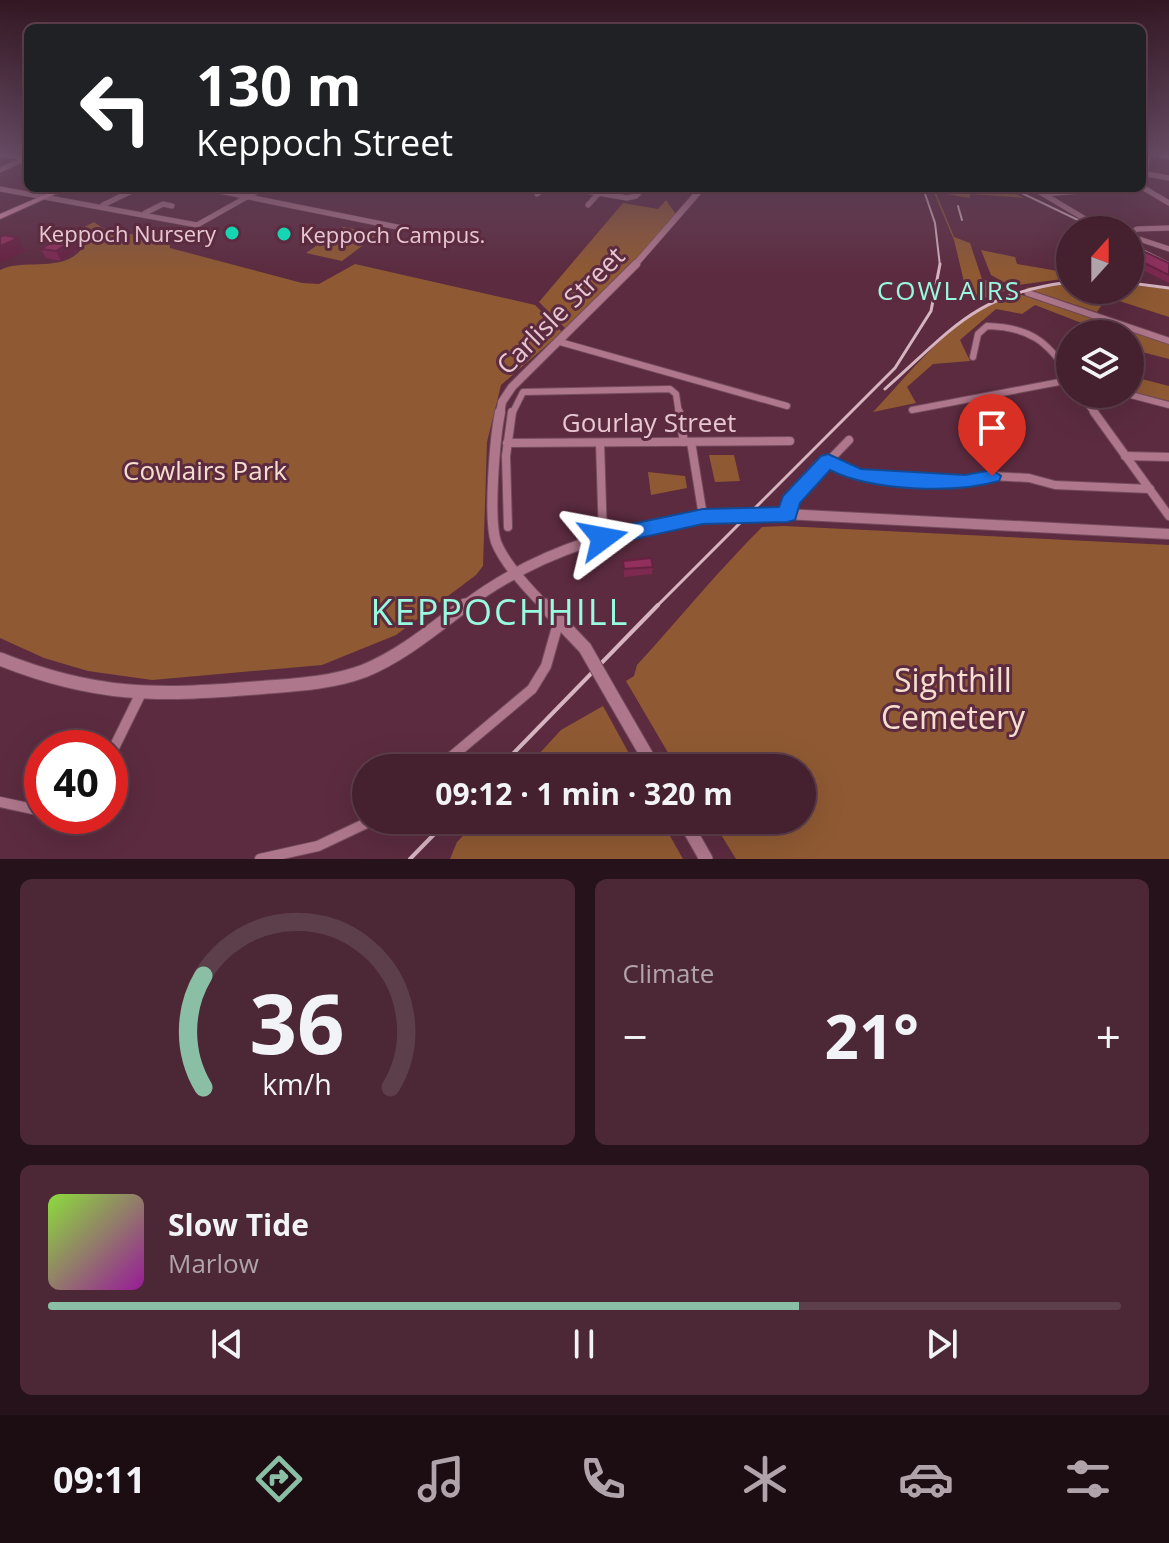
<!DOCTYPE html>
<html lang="en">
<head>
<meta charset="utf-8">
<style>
	body { margin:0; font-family:"Open Sans",sans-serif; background:#4c2837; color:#f1f3f6; height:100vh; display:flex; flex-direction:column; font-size:30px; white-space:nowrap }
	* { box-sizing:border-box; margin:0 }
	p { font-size:26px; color:#b0a3aa }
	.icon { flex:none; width:44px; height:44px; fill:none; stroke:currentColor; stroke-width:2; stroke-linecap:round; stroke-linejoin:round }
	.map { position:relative; height:859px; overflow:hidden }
	.details { display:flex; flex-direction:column; gap:20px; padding:20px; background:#26121a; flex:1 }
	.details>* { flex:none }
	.top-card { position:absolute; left:24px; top:24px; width:1122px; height:168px; border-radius:12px; box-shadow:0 8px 32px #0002,0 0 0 2px #5d3e4b; background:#202124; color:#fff; overflow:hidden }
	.needle { width:52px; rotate:21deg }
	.tools { position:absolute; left:1056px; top:216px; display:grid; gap:16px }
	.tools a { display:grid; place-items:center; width:88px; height:88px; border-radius:50%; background:#45202f; box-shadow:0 8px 32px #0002,0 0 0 2px #5d3e4b; font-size:40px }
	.speed { position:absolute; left:24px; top:730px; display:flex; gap:16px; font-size:40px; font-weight:700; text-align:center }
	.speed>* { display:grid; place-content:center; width:104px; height:104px; border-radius:50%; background:#45202f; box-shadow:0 8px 32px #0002,0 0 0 2px #5d3e4b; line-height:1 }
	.speed .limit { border:12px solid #d22; background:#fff; color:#111 }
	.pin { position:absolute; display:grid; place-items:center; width:68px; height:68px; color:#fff; margin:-82px -34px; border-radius:50% 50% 50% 0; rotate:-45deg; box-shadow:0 0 8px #0007 }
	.pin .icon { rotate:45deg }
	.me { position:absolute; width:88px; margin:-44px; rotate:77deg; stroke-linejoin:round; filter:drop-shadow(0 0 6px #0008) }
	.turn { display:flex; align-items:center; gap:28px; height:168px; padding:0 40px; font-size:36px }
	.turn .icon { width:104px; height:104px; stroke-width:2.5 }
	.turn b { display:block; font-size:56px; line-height:68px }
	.big { font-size:60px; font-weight:700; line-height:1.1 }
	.details .card { flex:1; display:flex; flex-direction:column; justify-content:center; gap:12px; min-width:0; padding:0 28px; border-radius:12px; background:#4c2837 }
	.details .dial { align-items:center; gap:0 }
	.dial svg { height:208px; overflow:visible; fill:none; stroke:#5d3e4b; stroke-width:7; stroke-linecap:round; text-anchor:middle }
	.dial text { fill:#f1f3f6; stroke:none }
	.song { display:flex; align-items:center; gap:24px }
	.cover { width:96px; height:96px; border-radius:12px; background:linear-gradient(135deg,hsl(90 70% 55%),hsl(300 70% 35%)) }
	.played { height:8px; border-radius:4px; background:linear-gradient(90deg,#8abfa5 70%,#5d3e4b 70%) }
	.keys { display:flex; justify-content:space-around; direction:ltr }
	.heat { display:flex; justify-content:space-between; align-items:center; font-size:44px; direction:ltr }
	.details .tiles { flex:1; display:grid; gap:20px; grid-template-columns:1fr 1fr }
	.card:last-child { grid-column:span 2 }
	.trip { position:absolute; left:352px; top:754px; width:464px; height:80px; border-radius:40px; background:#45202f; box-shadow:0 8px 32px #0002,0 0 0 2px #5d3e4b; font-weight:700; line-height:80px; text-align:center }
	.menu { display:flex; height:128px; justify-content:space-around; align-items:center; background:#1c0d13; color:#b0a3aa }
	.menu .icon { width:56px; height:56px }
	.menu .on { color:#8abfa5 }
	.menu b { font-size:36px; color:#f1f3f6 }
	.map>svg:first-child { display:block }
	.green { fill:#8f5a33 }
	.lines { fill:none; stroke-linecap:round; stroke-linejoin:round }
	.minor-far3-casing { stroke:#754c5d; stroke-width:6 }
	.minor-far2-casing { stroke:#754c5d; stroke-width:8 }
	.minor-far1-casing { stroke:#754c5d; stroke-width:10 }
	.minor-casing { stroke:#754c5d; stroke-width:12 }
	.tertiary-far3-casing { stroke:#754c5d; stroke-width:7 }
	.tertiary-far2-casing { stroke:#754c5d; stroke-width:10 }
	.tertiary-far1-casing { stroke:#754c5d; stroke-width:12 }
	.tertiary-casing { stroke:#754c5d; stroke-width:15 }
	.secondary-casing { stroke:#754c5d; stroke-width:2 }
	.primary-casing { stroke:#754c5d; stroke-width:2 }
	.minor-far3 { stroke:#af778c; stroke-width:5 }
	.minor-far2 { stroke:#af778c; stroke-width:6 }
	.minor-far1 { stroke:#af778c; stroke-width:8 }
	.minor { stroke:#af778c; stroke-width:10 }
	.tertiary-far3 { stroke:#af778c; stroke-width:6 }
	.tertiary-far2 { stroke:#af778c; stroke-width:8 }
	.tertiary-far1 { stroke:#af778c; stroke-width:10 }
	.tertiary { stroke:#af778c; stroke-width:13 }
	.secondary { fill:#af778c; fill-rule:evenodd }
	.primary { fill:#d88eaa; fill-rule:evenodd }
	.rail-far2 { stroke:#d6b5c1; stroke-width:2 }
	.rail-far1 { stroke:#d6b5c1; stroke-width:3 }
	.rail { stroke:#d6b5c1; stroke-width:4 }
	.tertiary-bridge-far1-casing { stroke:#754c5d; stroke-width:12; stroke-linecap:butt }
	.tertiary-bridge-casing { stroke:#754c5d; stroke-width:15; stroke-linecap:butt }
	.tertiary-bridge-far1 { stroke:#af778c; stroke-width:10 }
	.tertiary-bridge { stroke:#af778c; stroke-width:13 }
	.wall { fill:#7d2950 }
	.shaded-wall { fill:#662241 }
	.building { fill:#91305d; stroke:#662241; stroke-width:2 }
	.route { fill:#1a73e8; stroke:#114b97; stroke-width:2 }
	.poi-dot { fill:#15d5b3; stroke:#5c2b3f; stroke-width:3 }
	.labels { text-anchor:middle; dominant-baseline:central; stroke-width:6; stroke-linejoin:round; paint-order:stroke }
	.far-poi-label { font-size:22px; fill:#e7c8d2; stroke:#5c2b3f; text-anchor:end }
	.far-quarter-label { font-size:26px; letter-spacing:2px; fill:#98fae0; stroke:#5c2b3f }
	.street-label { font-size:26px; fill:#e7c8d2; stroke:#5c2b3f }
	.park-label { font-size:26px; fill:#f6dece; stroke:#5c2b3f }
	.near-park-label { font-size:32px; fill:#f6dece; stroke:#5c2b3f }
	.near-quarter-label { font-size:36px; letter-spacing:2px; fill:#98fae0; stroke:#5c2b3f }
</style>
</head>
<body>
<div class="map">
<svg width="1169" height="859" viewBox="0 0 1169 859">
	<rect width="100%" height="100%" fill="#5c2b3f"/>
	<!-- green -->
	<g class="green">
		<polygon points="932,188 934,188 954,237 970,243 982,279 1010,289 984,298 967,294 954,240"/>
		<polygon points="940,188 1004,188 1024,198 971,194 969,198 947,194"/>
		<polygon points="666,200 677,216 569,332 539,302 623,203 658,209"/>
		<path d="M94,222L104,229L169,241L170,248L302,283L319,284L355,264L535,305L562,332L501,385L487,442L483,566L476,575L396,635L322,665L152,680L88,671L44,658L0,638V270C24,258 60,273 81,250L75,243H53Z"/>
		<polygon points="343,227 378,234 342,261 306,253"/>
		<polygon points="981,250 1015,257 1017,264 1070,273 1070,278 1011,286 991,275"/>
		<polygon points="1070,283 1070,290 1130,290 1130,285 1169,289 1169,317 1107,297 1097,312 1025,288"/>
		<path d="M1016,293L1169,344V359L1130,349V334H1110L1035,305L1022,314L996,309L960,340L970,361L933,364L907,387L916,403L873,412C914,369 958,309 1016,293Z"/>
		<polygon points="1130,372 1134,377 1169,386 1169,401 1130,391"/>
		<polygon points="709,455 734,455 740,481 715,482"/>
		<polygon points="648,472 685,476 687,488 651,495"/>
		<path d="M784,526L1169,545V859H736L712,820H802V768H677L626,681L634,676L637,665C679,619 718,571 762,527Z"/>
		<polygon points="603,706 637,768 526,768 561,730"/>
		<polygon points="478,820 661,820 683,859 450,859 457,842"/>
	</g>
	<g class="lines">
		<defs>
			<g id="minor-far3">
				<polyline points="0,154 25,158"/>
				<polyline points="0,170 28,157"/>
				<polyline points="1142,173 1169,178"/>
				<polyline points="1142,187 1149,152"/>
				<polyline points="1142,187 1169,203"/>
				<polyline points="204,188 407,229"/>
				<polyline points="569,188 627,198 636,196 643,188"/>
				<polyline points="1033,188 1092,223 1114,230"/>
				<polyline points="0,189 197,225 263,188"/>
				<polyline points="537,194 544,188"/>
				<polyline points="1045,194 1116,188"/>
				<polyline points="103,205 138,188"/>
				<polyline points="588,205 599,193"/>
				<polyline points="145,213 163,204 172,206"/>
				<polyline points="1130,234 1137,229 1169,228"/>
				<polyline points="1130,236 1169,249"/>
			</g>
			<g id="minor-far2">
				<polyline points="1028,293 1169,341"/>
				<polyline points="560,342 787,406"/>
				<path d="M973,357L978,334L987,326C1029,327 1048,341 1070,376"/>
				<polyline points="1081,394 1095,414"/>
				<polyline points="1127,394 1169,405"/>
				<polyline points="912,410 1070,380"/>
				<polyline points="512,414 523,392 670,389 676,394 679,414"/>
			</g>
			<g id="minor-far1">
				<polyline points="679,412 684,442"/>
				<polyline points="1094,412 1169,516"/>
				<polyline points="691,442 703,516"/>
				<polyline points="507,443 790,441"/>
				<polyline points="600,443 603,538"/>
				<polyline points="1125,456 1169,457"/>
				<polyline points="828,461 858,476 965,482 992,476 1029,478 1055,485 1150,489"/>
				<polyline points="787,514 790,501 849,440"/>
				<polyline points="508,527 506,456 512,412"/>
			</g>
			<g id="minor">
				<polyline points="110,756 139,697"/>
				<polyline points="438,768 532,689 546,666 559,620"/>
				<polyline points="0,802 42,811"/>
				<polyline points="260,859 318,846 373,820"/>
			</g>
			<polyline id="tertiary-far3" points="634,266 702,188"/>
			<polyline id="tertiary-far2" points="500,414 502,402 512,387 636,264"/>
			<g id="tertiary-far1">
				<path d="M500,412C495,438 488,518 496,542C505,565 529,590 546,607"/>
				<polyline points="765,513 1169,534"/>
				<path d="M463,607C539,549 626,525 720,515"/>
			</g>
			<g id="tertiary">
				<polyline points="544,605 585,648"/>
				<path d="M0,659C95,697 156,696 256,688C292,685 329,684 364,671C401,656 433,629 465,605"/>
				<polyline points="613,697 654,768"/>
				<polyline points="684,820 706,859"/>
			</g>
			<polygon id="secondary" points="1142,152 1169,155 1169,159 1143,154"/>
			<polygon id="primary" points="60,188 69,188 0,219 0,214"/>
		</defs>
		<!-- minor-far3 casing -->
		<use href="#minor-far3" class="minor-far3-casing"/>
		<!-- minor-far2 casing -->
		<use href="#minor-far2" class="minor-far2-casing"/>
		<!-- minor-far1 casing -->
		<use href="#minor-far1" class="minor-far1-casing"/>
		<!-- minor casing -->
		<use href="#minor" class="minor-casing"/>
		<!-- tertiary-far3 casing -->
		<use href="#tertiary-far3" class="tertiary-far3-casing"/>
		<!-- tertiary-far2 casing -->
		<use href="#tertiary-far2" class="tertiary-far2-casing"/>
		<!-- tertiary-far1 casing -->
		<use href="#tertiary-far1" class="tertiary-far1-casing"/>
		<!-- tertiary casing -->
		<use href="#tertiary" class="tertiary-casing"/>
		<!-- secondary casing -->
		<use href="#secondary" class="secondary-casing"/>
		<!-- primary casing -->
		<use href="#primary" class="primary-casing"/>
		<!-- minor-far3 -->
		<use href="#minor-far3" class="minor-far3"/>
		<!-- minor-far2 -->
		<use href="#minor-far2" class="minor-far2"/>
		<!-- minor-far1 -->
		<use href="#minor-far1" class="minor-far1"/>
		<!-- minor -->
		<use href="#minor" class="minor"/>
		<!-- tertiary-far3 -->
		<use href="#tertiary-far3" class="tertiary-far3"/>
		<!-- tertiary-far2 -->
		<use href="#tertiary-far2" class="tertiary-far2"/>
		<!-- tertiary-far1 -->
		<use href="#tertiary-far1" class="tertiary-far1"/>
		<!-- tertiary -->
		<use href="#tertiary" class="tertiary"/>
		<!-- secondary -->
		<use href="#secondary" class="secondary"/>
		<!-- primary -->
		<use href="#primary" class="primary"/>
		<!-- rail-far2 -->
		<g class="rail-far2">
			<polyline points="923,188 935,223 940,266"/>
			<polyline points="1011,188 1099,230"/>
			<polyline points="958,206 962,220"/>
			<polyline points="1130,244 1169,263"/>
		</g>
		<!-- rail-far1 -->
		<g class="rail-far1">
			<polyline points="1130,283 1169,288"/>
			<path d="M885,389C953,329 974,294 1070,282"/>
			<polyline points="656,607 895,368 931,311 940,264"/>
		</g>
		<!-- rail -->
		<g class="rail">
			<polyline points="499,768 658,605"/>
			<polyline points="410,859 448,820"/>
		</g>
		<defs>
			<polyline id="tertiary-bridge-far1" points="720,515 765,513"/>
			<polyline id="tertiary-bridge" points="585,648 613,697"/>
		</defs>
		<!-- tertiary-bridge-far1 casing -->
		<use href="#tertiary-bridge-far1" class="tertiary-bridge-far1-casing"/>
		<!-- tertiary-bridge casing -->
		<use href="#tertiary-bridge" class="tertiary-bridge-casing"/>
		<!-- tertiary-bridge-far1 -->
		<use href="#tertiary-bridge-far1" class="tertiary-bridge-far1"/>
		<!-- tertiary-bridge -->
		<use href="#tertiary-bridge" class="tertiary-bridge"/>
	</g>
	<!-- wall -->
	<g class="wall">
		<polygon points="1130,245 1169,263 1169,283 1130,264"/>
		<polygon points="41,249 80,249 61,261 46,258"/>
		<polygon points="623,561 653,567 652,574 624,577"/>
	</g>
	<!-- shaded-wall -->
	<g class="shaded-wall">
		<polygon points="18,238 25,251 0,263 0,246"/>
		<polygon points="75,239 80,249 61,261 56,251"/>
	</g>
	<!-- building -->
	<g class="building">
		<polygon points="4,235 18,238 0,246 0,237"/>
		<polygon points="61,237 75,239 56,251 41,249"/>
		<polygon points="1130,245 1169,263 1169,275 1130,256"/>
		<polygon points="651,558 653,567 624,569 623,561"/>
	</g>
	<!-- sky -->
	<linearGradient id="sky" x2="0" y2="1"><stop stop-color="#331823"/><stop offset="0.56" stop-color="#664a63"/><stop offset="1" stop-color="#664a63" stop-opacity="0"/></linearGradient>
	<rect width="1169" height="272" fill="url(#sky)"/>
	<!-- route -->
	<path class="route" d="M828,454L861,469L965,475L992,470L1001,476L999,481C954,494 872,491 830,470L800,503L795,520L787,522L703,524L603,546L593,538L603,530L703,509L779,507L783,496L821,456Z"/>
	<!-- markers -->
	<g class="poi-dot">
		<circle cx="232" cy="233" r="8"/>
		<circle cx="284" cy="234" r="8"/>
	</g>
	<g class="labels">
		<!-- far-poi labels -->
		<g class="far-poi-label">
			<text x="216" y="233">Keppoch Nursery</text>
			<text x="300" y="234" text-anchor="start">Keppoch Campus.</text>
		</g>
		<!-- far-quarter labels -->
		<g class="far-quarter-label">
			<text x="949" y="290">COWLAIRS</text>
		</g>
		<!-- street labels -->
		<g class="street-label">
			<text transform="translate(560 310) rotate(-45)">Carlisle Street</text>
			<text x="649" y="422">Gourlay Street</text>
		</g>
		<!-- park labels -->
		<g class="park-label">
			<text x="205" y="470">Cowlairs Park</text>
		</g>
		<!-- near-park labels -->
		<g class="near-park-label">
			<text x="953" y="679">Sighthill<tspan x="953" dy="37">Cemetery</tspan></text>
		</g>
		<!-- near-quarter labels -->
		<g class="near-quarter-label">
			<text x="500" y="611">KEPPOCHHILL</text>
		</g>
	</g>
</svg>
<div class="tools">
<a><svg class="needle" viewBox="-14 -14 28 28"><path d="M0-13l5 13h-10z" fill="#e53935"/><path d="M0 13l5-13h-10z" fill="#b0a3aa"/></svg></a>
<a><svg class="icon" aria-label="layers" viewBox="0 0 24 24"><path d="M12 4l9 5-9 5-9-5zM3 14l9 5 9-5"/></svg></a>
</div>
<div class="speed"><div class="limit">40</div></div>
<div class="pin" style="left:992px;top:476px;background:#d93025"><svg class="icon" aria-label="arrive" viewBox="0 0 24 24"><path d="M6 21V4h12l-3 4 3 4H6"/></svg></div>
<svg class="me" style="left:603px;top:538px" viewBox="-20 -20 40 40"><path d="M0-17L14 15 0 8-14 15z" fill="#1a73e8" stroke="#fff" stroke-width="4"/></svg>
<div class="trip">09:12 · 1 min · 320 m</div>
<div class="top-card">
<div class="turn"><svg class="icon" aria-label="left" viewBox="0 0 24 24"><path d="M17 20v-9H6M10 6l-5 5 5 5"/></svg><div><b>130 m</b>Keppoch Street</div></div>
</div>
</div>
<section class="details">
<div class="tiles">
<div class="card dial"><svg viewBox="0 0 100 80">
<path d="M14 69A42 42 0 1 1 86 69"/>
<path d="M14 69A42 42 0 0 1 14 26" stroke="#8abfa5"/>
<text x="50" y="56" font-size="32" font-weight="700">36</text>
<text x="50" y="72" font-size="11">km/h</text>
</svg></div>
<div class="card"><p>Climate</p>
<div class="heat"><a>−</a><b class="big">21°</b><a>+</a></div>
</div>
<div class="card">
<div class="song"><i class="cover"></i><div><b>Slow Tide</b><p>Marlow</p></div></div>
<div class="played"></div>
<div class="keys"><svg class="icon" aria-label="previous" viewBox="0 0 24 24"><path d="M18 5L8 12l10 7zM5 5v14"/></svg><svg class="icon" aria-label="pause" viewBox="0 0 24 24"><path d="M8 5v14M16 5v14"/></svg><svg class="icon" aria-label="next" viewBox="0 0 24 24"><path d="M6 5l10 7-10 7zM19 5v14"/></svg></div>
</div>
</div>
</section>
<nav class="menu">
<b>09:11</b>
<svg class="icon on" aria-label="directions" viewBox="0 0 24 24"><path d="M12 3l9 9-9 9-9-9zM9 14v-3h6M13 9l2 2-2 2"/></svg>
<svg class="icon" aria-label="music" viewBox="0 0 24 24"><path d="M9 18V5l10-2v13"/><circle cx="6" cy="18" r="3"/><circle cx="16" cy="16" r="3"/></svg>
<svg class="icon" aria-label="phone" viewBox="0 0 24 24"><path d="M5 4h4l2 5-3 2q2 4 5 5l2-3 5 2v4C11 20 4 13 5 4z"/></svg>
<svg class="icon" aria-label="climate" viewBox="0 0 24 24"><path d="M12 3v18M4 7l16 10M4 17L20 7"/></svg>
<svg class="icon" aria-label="car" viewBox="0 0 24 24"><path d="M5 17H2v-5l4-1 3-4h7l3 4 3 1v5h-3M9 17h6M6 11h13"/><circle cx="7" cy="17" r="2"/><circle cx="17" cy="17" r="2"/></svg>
<svg class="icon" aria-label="filters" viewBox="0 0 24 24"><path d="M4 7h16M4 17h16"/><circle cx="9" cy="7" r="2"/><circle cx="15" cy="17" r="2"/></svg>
</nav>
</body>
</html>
